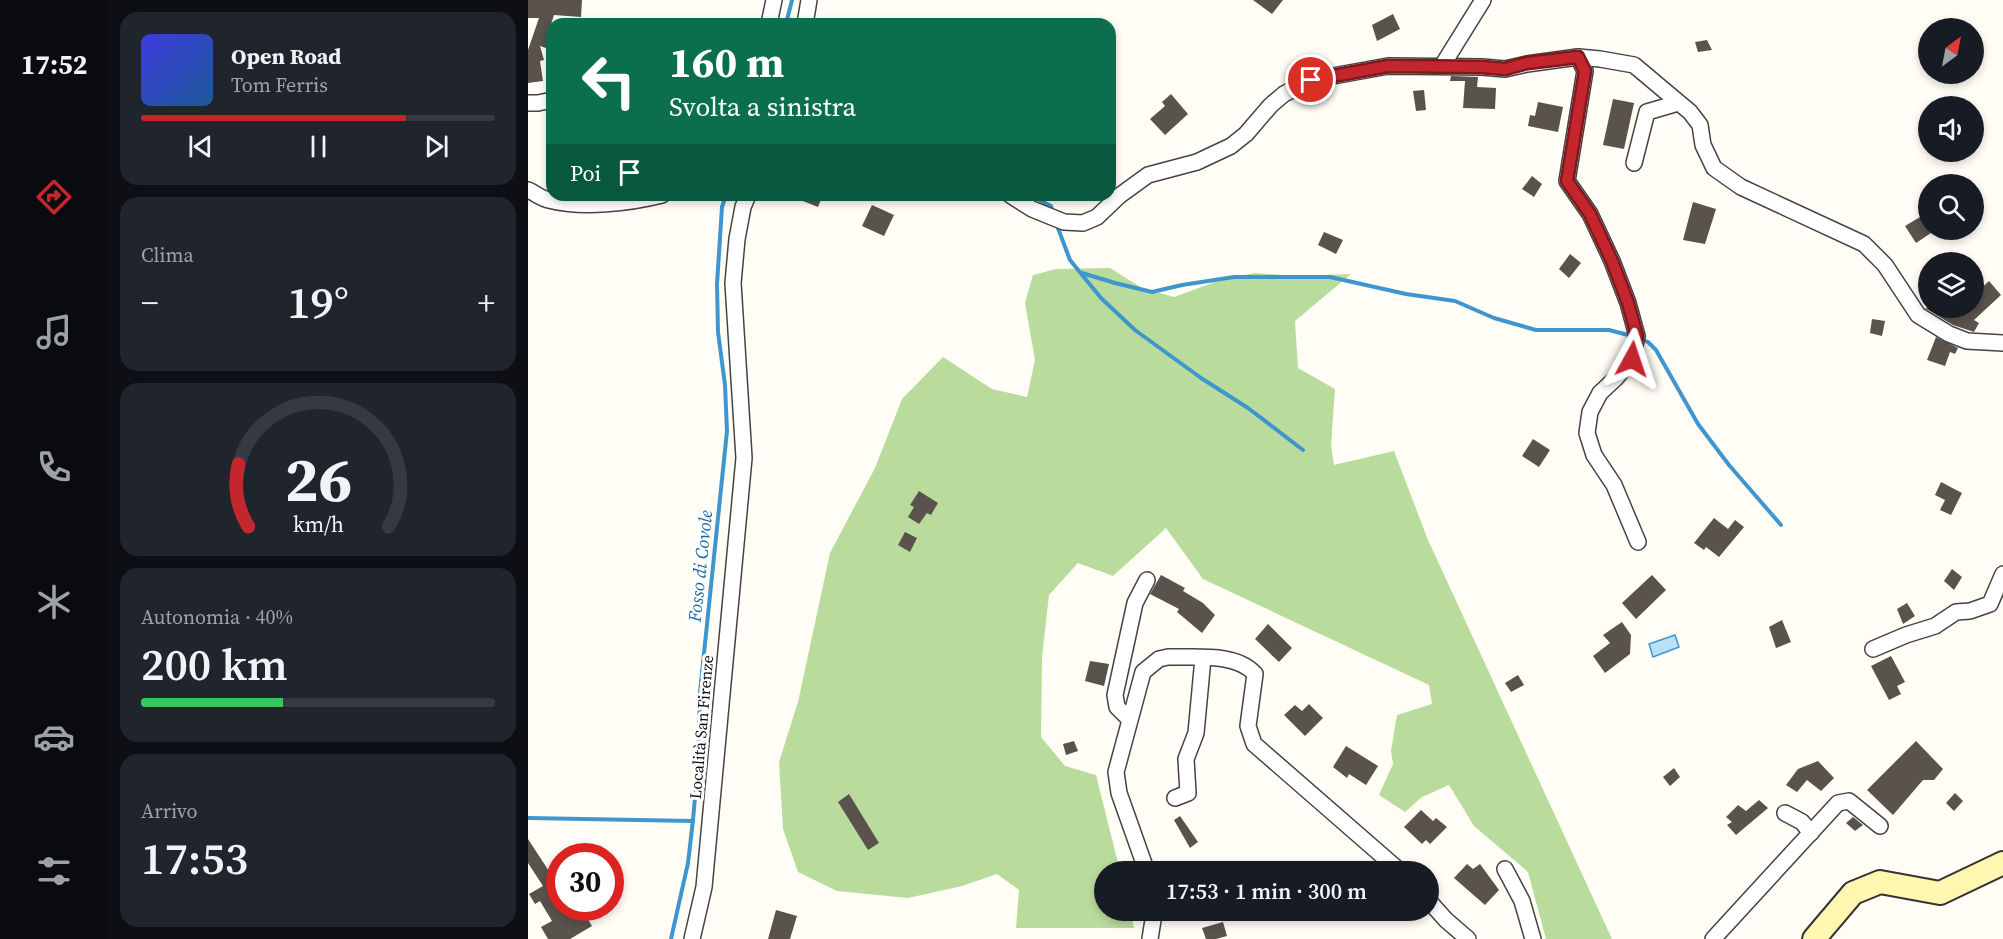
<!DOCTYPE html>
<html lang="it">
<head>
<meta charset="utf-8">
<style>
	body { margin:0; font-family:"Source Serif 4",serif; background:#20242c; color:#f1f3f6; height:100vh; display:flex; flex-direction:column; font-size:22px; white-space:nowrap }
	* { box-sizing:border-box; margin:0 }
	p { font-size:20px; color:#9ea1a6 }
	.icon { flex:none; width:33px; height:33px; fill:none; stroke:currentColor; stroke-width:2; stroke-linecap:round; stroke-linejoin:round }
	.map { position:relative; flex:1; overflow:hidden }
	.panel { display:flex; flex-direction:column; gap:12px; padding:12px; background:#0d0f14; width:420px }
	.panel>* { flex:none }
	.top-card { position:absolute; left:18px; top:18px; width:570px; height:183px; border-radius:18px; box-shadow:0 3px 9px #0003; background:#0b6e4f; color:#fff; overflow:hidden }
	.needle { width:39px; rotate:32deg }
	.buttons { position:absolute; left:1390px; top:18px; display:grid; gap:12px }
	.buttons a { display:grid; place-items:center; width:66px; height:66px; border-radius:50%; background:#171b24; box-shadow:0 3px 9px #0003; font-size:30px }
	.speed { position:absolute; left:18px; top:843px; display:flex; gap:12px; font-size:30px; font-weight:700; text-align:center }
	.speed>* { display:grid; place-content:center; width:78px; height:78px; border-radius:50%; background:#171b24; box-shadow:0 3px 9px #0003; line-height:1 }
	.speed .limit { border:9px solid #d22; background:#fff; color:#111 }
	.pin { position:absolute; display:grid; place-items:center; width:51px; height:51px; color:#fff; margin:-26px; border:3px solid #fff; border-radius:50%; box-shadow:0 2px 6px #0007 }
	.me { position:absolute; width:66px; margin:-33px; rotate:5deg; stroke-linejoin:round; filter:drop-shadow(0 0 4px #0008) }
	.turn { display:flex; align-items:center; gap:21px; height:126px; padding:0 24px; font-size:27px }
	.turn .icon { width:78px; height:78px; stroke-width:2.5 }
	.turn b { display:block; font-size:42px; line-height:51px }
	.then { display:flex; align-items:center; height:57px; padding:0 24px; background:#0003; gap:12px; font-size:22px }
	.big { font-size:45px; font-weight:600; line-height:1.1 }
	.panel .card { flex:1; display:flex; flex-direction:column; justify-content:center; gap:9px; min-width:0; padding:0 21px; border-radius:18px; background:#20242c }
	.panel .dial { align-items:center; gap:0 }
	.dial svg { height:156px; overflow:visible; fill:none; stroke:#363941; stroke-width:7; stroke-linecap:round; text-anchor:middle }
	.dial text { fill:#f1f3f6; stroke:none }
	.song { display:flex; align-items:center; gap:18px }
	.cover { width:72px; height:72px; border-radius:9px; background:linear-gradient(135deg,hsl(240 70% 55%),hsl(210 70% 35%)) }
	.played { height:6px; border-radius:3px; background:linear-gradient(90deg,#c4262e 75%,#363941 75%) }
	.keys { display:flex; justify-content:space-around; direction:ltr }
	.heat { display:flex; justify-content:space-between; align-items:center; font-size:33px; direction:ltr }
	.charge { height:9px; border-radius:4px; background:linear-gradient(90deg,#34c759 40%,#363941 0) }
	.trip { position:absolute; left:566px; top:861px; width:345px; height:60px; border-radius:30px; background:#171b24; box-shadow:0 3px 9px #0003; font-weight:600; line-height:60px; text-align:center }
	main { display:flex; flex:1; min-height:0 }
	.menu { display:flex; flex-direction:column; width:108px; justify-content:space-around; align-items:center; background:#090b0e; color:#9ea1a6 }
	.menu .icon { width:42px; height:42px }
	.menu .current { color:#c4262e }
	.menu b { font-size:27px; color:#f1f3f6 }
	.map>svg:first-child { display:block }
	.forest { fill:#b9dc9c }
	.water { fill:#b9e0f7; stroke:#3f96cf; stroke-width:1.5 }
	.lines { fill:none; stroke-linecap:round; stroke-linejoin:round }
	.stream { stroke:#3f96cf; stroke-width:4 }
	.building { fill:#5a524d }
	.minor-casing { stroke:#444; stroke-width:18 }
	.secondary-casing { stroke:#333; stroke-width:26 }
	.minor { stroke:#fff; stroke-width:15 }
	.secondary { stroke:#fff6b0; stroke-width:22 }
	.route-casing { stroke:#7f191e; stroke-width:15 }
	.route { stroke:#c4262e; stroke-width:10 }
	.labels { text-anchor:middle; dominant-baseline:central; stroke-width:6; stroke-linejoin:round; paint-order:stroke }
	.street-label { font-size:16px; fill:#111; stroke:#fff }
	.water-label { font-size:18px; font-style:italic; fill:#1768a6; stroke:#fff }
</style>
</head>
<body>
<main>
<nav class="menu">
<b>17:52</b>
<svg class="icon current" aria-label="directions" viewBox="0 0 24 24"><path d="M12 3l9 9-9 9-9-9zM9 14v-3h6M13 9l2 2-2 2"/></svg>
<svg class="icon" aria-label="music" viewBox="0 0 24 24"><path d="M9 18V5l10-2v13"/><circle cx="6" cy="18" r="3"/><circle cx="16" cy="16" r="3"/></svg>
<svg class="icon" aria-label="phone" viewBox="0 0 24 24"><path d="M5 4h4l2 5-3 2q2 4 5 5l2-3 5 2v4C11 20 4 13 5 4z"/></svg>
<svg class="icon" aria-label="climate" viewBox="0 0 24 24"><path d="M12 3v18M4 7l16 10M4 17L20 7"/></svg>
<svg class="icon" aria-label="car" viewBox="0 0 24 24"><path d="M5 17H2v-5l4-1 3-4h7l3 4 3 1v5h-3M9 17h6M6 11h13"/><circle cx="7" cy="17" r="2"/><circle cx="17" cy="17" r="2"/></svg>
<svg class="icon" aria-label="filters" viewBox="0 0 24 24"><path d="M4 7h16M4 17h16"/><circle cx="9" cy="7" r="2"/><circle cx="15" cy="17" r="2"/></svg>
</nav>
<section class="panel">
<div class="card">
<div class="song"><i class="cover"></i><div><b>Open Road</b><p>Tom Ferris</p></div></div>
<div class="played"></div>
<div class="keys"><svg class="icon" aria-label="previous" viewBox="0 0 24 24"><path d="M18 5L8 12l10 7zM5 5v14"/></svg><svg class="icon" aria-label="pause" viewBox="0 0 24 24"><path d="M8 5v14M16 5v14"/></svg><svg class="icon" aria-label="next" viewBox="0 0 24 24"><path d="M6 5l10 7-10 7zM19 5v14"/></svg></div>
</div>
<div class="card"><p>Clima</p>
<div class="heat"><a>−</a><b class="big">19°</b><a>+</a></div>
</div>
<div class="card dial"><svg viewBox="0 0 100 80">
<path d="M14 69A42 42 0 1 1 86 69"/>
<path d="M14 69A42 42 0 0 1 9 37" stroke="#c4262e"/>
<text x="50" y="56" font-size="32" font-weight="700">26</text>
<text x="50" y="72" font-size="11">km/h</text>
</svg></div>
<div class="card"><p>Autonomia · 40%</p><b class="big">200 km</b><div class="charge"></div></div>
<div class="card"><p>Arrivo</p><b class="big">17:53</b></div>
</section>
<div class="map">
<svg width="1475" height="939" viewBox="0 0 1475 939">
	<rect width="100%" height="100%" fill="#fffdf5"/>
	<!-- forest -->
	<polygon class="forest" points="582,268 614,288 646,297 695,279 727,273 769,276 823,274 767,321 770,368 807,389 803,446 806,465 866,451 900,540 1084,939 1018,939 1000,872 946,826 921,785 894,797 877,812 851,795 865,764 863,751 869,715 904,704 901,685 675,579 638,528 585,576 550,563 521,595 514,657 513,737 537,766 568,775 592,871 576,872 576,910 602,911 606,928 488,928 491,890 469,874 434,886 380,898 309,891 270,872 255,829 251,762 270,702 302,553 347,468 374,399 415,357 464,389 499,397 507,360 497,303 505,275 528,269"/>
	<!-- water -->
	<polygon class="water" points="1147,635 1151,647 1125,657 1121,644"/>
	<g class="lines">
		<!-- stream -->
		<g class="stream">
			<polyline points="258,24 264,0"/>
			<polyline points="502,195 523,206 525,213"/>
			<polyline points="528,223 542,260 573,298 607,330 673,378 720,408 775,450"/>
			<polyline points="554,273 587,283 624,292 654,285 706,277 802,277 878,294 927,301 966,318 1008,330 1081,330 1104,336"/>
			<polyline points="1112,339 1120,342 1128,350 1170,424 1201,465 1253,525"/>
			<polyline points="0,818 165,821"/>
			<polyline points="143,939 160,863 165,820 170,762 172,692 199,431 197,385 190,332 189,284 194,207 198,195"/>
		</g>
	</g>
	<!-- building -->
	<g class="building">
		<polygon points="0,0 54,0 53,17 26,15 20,34 24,36 24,50 12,46 16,60 12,61 15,81 0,83 0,50 11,18 0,18"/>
		<polygon points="725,0 755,0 744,14"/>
		<polygon points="865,14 872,29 849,41 844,25"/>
		<polygon points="1179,40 1184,50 1170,52 1167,42"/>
		<polygon points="923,76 950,77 949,87 968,88 967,109 935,108 937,81 922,81"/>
		<polygon points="896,90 898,110 888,111 885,91"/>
		<polygon points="643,94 660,114 637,135 622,119 637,106 634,102"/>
		<polygon points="1085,99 1106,103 1096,149 1075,145"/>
		<polygon points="1010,102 1035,107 1030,132 1000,126 1002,115 1007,116"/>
		<polygon points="1004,176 1014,184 1006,197 994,189"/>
		<polygon points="260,195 295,195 290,207"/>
		<polygon points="1165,202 1188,209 1177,244 1155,240"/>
		<polygon points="344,205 366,215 356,236 334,226"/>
		<polygon points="1392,217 1403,233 1388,243 1377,226"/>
		<polygon points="796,232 815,240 808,254 790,245"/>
		<polygon points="1042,254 1053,263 1041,278 1031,269"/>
		<polygon points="1461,281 1473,295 1446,320 1451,323 1446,332 1425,325 1397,308 1446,308 1446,295"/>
		<polygon points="1344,319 1357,321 1354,336 1342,333"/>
		<polygon points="1408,337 1430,348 1427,354 1422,352 1417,366 1399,360"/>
		<polygon points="1005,439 1022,450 1011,467 994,456"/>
		<polygon points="1413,482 1434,493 1423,515 1412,510 1417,500 1407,495"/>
		<polygon points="391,491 410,503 403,515 399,513 391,524 380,517 386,507 382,505"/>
		<polygon points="1186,518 1200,529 1207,520 1216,527 1191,557 1178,547 1176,550 1166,543"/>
		<polygon points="377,532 389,538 382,552 370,545"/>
		<polygon points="1424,569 1434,577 1426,590 1416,581"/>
		<polygon points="633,575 657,588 655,591 675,603 687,615 674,633 649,612 651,609 622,594"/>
		<polygon points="1124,575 1138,590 1108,619 1094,603"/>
		<polygon points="1379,603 1387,616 1375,624 1369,609"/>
		<polygon points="1254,620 1263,642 1248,648 1241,627"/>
		<polygon points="1094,622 1103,635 1102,654 1077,673 1065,656 1082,643 1075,635"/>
		<polygon points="740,624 764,648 751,662 727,639"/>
		<polygon points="1363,656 1377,682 1369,686 1373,694 1361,700 1343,666"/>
		<polygon points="562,661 581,664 576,686 557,681"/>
		<polygon points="990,675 996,685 983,692 977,683"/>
		<polygon points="781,704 795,718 777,736 756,715 767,705 774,711"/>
		<polygon points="546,741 550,751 538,755 535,744"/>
		<polygon points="1388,741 1415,769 1406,780 1395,780 1365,815 1339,790"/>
		<polygon points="818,746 850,766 838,785 821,774 819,778 805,767"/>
		<polygon points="1290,761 1306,778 1293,791 1279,780 1269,792 1258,785 1270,769"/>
		<polygon points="1146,768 1152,777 1142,786 1135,777"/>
		<polygon points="1427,793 1435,801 1426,811 1418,803"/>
		<polygon points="321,794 351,843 340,850 310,802"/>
		<polygon points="1231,800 1240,808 1208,835 1199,825 1204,822 1198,817 1210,805 1218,811"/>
		<polygon points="893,810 905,821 908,818 919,827 902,844 898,840 894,844 876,827"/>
		<polygon points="652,816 670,842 662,848 646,820"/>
		<polygon points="1325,817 1335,825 1327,831 1318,823"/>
		<polygon points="0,839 32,888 32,908 53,908 64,926 42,939 20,939 13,927 24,921 12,901 7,904 1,894 15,886 0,863"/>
		<polygon points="939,864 945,869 952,864 971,890 957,905 926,878"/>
		<polygon points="248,910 269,916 262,939 240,939"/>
		<polygon points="695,922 699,936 688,939 678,939 674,928"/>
	</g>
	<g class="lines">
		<defs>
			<g id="minor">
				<polyline points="241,24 246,0"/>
				<polyline points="277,24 281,0"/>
				<polyline points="1050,57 1057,71 1039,181 1062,214 1084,261 1100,303 1109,336 1104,359 1088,378 1072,393 1062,412 1059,433 1066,455 1086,485 1110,542"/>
				<polyline points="914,66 955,0"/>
				<polyline points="0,103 10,103 24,100"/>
				<polyline points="1106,163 1119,112 1150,103"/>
				<path d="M0,190C7,193 14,199 21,200C54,209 102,203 134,195"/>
				<polyline points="482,195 504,209 536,222 555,223 569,217 591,196 620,175 669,162 703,146 718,134 743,105 756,94 783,80 860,66 954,67 977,69 999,64 1050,57 1072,59 1106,65 1162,112 1172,125 1175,145 1186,168 1213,187 1336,244 1357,265 1390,315 1421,334 1439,341 1475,343"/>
				<polyline points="1345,649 1378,635 1407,626 1428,612 1442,611 1462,604 1475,574"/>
				<polyline points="601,719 589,707 587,695 607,603 619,580"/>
				<polyline points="647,798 660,793 658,759 668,733 675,658"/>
				<polyline points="1257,813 1274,822 1283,833"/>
				<polyline points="977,869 994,901 1005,939"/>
				<path d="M619,872L591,793L588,772L615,672L631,659L640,657C667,658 708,652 727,674L720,726L726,744L873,872"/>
				<polyline points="900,900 918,920 940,939"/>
				<polyline points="164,939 176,887 216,458 205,283 209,239 215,207 220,195"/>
				<polyline points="622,939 625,920 624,910"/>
				<polyline points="1185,939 1310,803 1321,801 1352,826"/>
			</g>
			<polyline id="secondary" points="1286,939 1325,893 1352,882 1412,893 1475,863"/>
		</defs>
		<!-- minor casing -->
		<use href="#minor" class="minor-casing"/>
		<!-- secondary casing -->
		<use href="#secondary" class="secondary-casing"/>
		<!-- minor -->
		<use href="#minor" class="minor"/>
		<!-- secondary -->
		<use href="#secondary" class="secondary"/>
	</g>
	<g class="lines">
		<defs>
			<polyline id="route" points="783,80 860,66 954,67 977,69 999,63 1050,57 1057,71 1039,181 1062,214 1084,261 1100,303 1109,336 1104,359"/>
		</defs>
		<!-- route casing -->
		<use href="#route" class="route-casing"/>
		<!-- route -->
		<use href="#route" class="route"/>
	</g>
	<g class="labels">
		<!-- street labels -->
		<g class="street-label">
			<text transform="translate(173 727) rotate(-85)">Località San Firenze</text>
		</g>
		<!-- water labels -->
		<g class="water-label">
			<text transform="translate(172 566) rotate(-84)">Fosso di Covole</text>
		</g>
	</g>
</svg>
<div class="buttons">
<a><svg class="needle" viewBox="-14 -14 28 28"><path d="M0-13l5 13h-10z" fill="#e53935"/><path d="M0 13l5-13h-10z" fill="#9ea1a6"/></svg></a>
<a><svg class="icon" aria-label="sound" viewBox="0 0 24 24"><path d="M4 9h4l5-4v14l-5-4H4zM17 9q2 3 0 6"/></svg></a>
<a><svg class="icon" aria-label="search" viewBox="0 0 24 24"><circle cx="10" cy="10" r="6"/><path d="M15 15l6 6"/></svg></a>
<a><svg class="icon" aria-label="layers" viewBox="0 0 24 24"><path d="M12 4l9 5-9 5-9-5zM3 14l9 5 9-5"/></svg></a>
</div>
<div class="speed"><div class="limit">30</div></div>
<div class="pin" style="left:783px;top:80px;background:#d93025"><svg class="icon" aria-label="arrive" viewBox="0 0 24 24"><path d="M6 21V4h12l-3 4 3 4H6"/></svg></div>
<svg class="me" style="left:1104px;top:359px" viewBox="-20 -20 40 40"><path d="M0-17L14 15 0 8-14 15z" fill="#c4262e" stroke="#fff" stroke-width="4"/></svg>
<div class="trip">17:53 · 1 min · 300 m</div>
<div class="top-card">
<div class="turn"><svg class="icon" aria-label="left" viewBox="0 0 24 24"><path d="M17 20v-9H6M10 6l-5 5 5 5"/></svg><div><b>160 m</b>Svolta a sinistra</div></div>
<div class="then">Poi<svg class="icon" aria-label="arrive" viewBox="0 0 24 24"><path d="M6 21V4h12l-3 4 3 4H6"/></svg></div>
</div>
</div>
</main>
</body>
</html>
